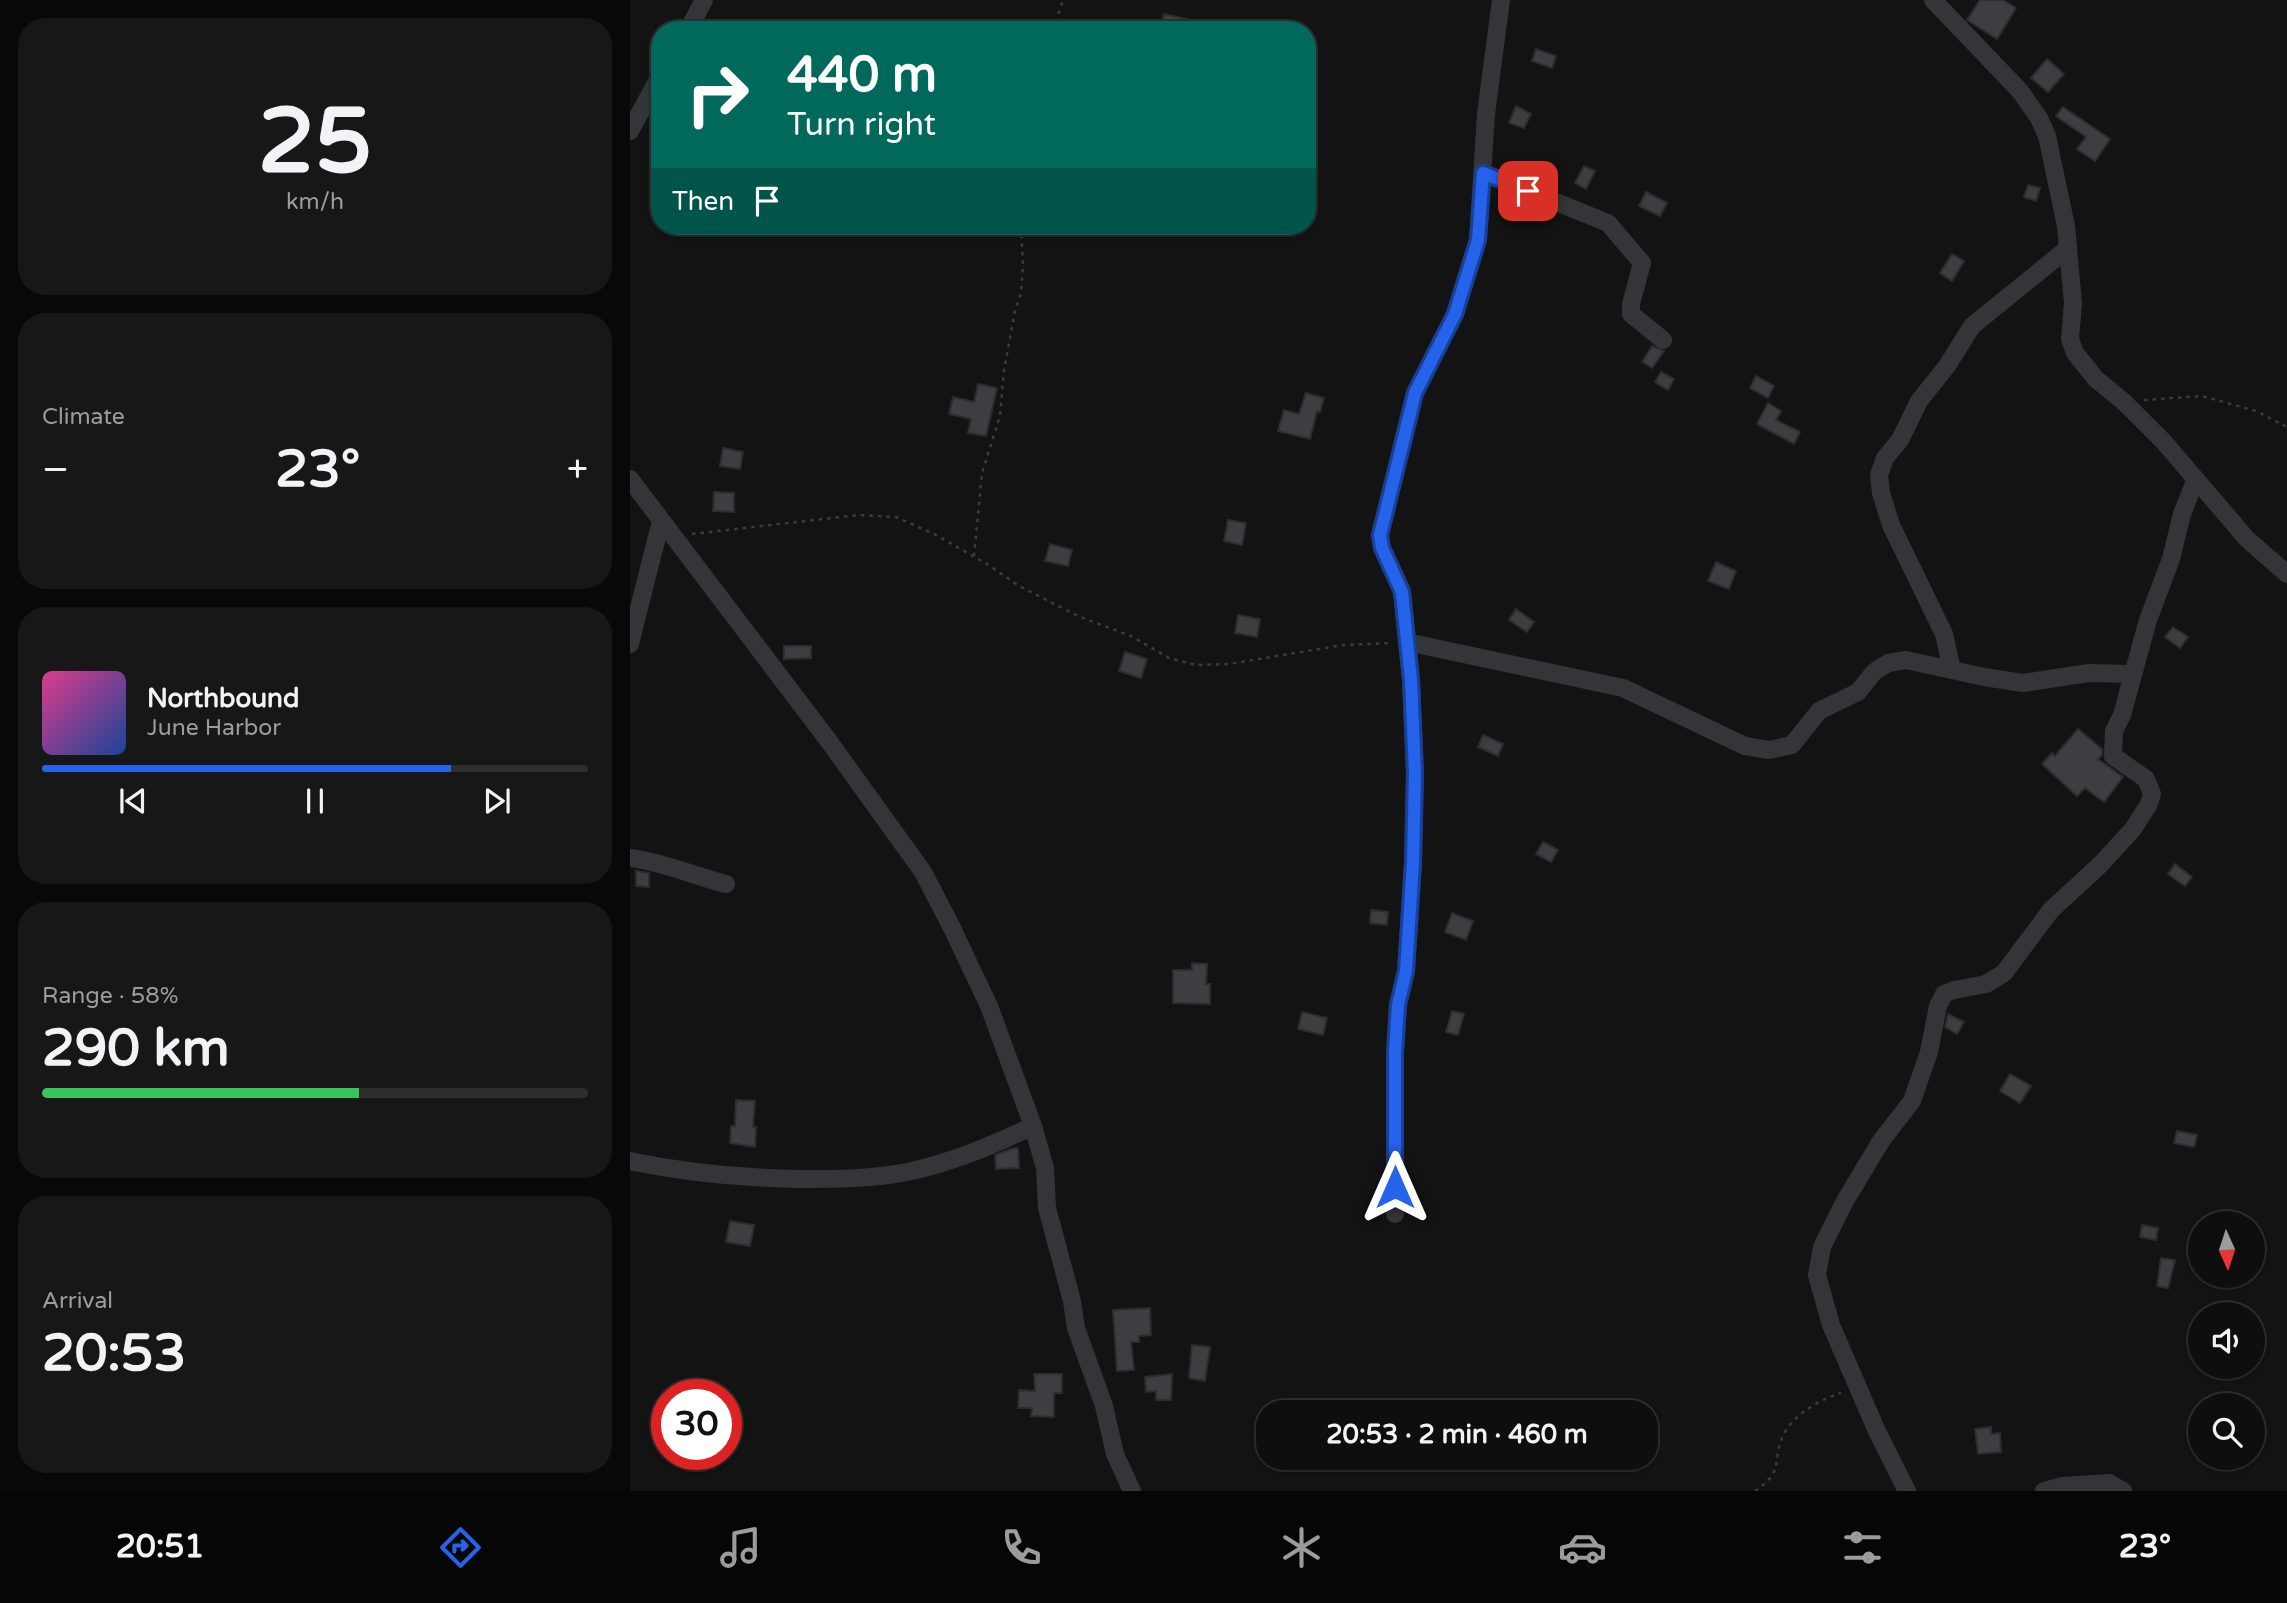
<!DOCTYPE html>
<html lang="en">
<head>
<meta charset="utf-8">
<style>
	body { margin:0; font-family:"Varela Round",sans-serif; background:#171718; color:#f1f3f6; height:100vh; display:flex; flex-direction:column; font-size:26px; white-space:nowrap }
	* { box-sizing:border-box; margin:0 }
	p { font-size:23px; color:#9b9c9e }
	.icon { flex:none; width:38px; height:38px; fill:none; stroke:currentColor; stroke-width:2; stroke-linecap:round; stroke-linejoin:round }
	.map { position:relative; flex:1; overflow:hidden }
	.details { display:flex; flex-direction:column; gap:18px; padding:18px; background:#080808; width:630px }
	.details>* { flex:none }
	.top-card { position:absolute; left:21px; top:21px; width:665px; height:214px; border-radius:28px; box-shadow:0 2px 5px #0004,0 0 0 2px #2e2e2f; background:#00695c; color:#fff; overflow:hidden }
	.needle { width:46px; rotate:177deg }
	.buttons { position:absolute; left:1558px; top:1211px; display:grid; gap:14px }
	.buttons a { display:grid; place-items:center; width:77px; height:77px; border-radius:50%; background:#0e0e0f; box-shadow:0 2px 5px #0004,0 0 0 2px #2e2e2f; font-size:35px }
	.speed { position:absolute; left:21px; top:1379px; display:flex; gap:14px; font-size:35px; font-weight:700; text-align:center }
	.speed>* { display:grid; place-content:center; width:91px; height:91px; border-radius:50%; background:#0e0e0f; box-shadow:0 2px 5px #0004,0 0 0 2px #2e2e2f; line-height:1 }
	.speed .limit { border:10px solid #d22; background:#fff; color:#111 }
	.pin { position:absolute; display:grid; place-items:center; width:60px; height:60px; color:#fff; margin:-30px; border-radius:14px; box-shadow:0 4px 10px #0006 }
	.me { position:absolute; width:77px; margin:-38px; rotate:0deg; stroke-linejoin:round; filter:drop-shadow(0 0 5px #0008) }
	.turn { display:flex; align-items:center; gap:24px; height:147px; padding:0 21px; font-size:32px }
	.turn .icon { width:91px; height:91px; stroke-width:2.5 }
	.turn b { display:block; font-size:49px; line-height:60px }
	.then { display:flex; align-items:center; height:66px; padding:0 21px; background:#0003; gap:14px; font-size:26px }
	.big { font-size:52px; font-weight:700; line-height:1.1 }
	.details .tile { flex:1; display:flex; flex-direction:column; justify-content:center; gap:10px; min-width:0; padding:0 24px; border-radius:28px; background:#171718 }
	.details .dial { align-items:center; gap:0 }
	.dial b { font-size:91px; line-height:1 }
	.song { display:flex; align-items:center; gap:21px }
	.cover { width:84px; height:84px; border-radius:10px; background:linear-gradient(135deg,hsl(330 70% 55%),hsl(220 70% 35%)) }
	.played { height:7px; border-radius:4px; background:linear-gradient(90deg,#2563eb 75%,#2e2e2f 75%) }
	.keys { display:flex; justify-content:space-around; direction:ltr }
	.heat { display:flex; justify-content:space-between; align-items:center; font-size:38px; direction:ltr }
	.charge { height:10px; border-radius:5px; background:linear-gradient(90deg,#34c759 58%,#2e2e2f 0) }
	.trip { position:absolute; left:626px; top:1400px; width:402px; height:70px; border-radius:28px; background:#0e0e0f; box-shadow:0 2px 5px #0004,0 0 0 2px #2e2e2f; font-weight:700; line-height:70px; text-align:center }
	.tabs { display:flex; height:112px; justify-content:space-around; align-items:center; background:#060606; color:#9b9c9e }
	.tabs .icon { width:49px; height:49px }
	.tabs .current { color:#2563eb }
	.tabs b { font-size:32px; color:#f1f3f6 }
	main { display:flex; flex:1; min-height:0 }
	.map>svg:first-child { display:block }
	.building { fill:#3d3e41; stroke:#2d2d30; stroke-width:2 }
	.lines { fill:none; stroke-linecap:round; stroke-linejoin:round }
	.path { stroke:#3a3c40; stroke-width:2.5; stroke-dasharray:3.5 5; stroke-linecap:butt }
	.minor { stroke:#343539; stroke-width:18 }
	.route-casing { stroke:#184099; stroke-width:18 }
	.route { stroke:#2563eb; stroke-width:12 }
</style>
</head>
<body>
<main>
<section class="details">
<div class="tile dial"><b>25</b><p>km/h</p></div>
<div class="tile"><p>Climate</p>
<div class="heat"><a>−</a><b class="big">23°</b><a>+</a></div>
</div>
<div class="tile">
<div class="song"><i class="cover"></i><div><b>Northbound</b><p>June Harbor</p></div></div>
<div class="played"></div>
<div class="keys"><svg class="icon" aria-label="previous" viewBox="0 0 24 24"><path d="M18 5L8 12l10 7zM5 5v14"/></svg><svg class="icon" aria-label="pause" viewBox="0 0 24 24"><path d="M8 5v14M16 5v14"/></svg><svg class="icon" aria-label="next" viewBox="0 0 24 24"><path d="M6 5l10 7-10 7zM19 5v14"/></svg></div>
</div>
<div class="tile"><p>Range · 58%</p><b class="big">290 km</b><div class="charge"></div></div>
<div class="tile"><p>Arrival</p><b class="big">20:53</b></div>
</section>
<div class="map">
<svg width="1657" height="1491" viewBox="0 0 1657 1491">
	<rect width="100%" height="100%" fill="#131314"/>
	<!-- building -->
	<g class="building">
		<polygon points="1350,0 1373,0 1386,8 1367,39 1337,20"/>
		<polygon points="534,14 579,24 579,30 530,30"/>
		<polygon points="906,49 926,56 922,68 902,61"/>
		<polygon points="1417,59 1434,74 1418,92 1401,78"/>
		<polygon points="886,106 901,114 894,128 879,123"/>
		<polygon points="1433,107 1480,139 1465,161 1447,149 1456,137 1426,116"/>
		<polygon points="954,166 965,171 956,189 945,183"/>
		<polygon points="1398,185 1410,188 1406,201 1394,197"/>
		<polygon points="1016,192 1037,203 1030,216 1009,206"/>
		<polygon points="1322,254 1334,261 1322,281 1310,273"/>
		<polygon points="1022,346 1034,351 1022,368 1012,362"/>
		<polygon points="1031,372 1044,379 1038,390 1025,382"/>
		<polygon points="1126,376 1144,386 1138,398 1120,388"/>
		<polygon points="348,384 367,388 356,436 338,433 341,419 319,414 323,397 344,402"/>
		<polygon points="676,393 694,398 690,412 687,411 680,439 648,431 654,410 669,414"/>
		<polygon points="1138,403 1151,411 1146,420 1170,432 1164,444 1127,424"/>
		<polygon points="93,448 113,452 110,469 90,466"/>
		<polygon points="84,492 104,493 104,512 83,511"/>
		<polygon points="598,520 616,523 612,545 594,541"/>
		<polygon points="420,544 442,550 438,566 415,561"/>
		<polygon points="1086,562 1106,571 1099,589 1078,581"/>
		<polygon points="886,609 904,622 897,632 879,620"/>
		<polygon points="608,615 630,619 627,637 605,633"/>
		<polygon points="1543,627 1558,637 1550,648 1535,637"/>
		<polygon points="154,646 181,646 181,658 154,659"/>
		<polygon points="495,652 517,659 511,678 489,671"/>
		<polygon points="1448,729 1472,749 1472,755 1468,759 1493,777 1474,802 1455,788 1447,796 1412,764 1422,753 1425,756"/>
		<polygon points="853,735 873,744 868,756 848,747"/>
		<polygon points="913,842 928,850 921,862 906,854"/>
		<polygon points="1545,864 1562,877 1555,886 1538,874"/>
		<polygon points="6,871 19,873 19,887 6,886"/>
		<polygon points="741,910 758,912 757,925 740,923"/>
		<polygon points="822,913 843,921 836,940 815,932"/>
		<polygon points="562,963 577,964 576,984 580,984 580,1004 543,1003 543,970 562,970"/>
		<polygon points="822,1011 834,1014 828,1035 816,1032"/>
		<polygon points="672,1012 697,1018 693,1035 668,1029"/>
		<polygon points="1318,1014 1334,1022 1327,1034 1315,1027"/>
		<polygon points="1380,1074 1401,1086 1390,1103 1370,1091"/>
		<polygon points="106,1100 125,1101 123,1127 126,1127 125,1147 100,1143 101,1126 105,1126"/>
		<polygon points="1547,1131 1567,1135 1564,1147 1544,1143"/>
		<polygon points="388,1148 389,1168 366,1169 365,1155 381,1149"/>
		<polygon points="100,1221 124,1225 120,1246 96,1242"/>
		<polygon points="1512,1225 1528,1228 1526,1240 1510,1237"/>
		<polygon points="1531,1258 1545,1260 1538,1288 1527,1286"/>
		<polygon points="520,1308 521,1335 509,1336 509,1342 501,1342 504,1370 487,1371 483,1310"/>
		<polygon points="562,1345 580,1347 575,1381 559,1378"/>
		<polygon points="404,1374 432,1374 432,1393 424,1393 424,1417 401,1416 402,1408 388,1408 389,1390 405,1391"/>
		<polygon points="542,1374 541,1400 526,1400 526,1391 516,1392 515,1377"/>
		<polygon points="1361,1427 1361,1434 1370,1433 1371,1452 1348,1454 1345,1429"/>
	</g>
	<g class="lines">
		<!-- path -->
		<g class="path">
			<polyline points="423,30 433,0"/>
			<polyline points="1514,400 1572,396 1626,411 1657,427"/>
			<polyline points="62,534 228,515 266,517 306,535 357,564 389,586 448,616 501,636 539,658 566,665 599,664 713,645 762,643"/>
			<polyline points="344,556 352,473 370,416 374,370 385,311 391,293 393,265 391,226"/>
			<path d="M1125,1491C1157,1469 1140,1461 1154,1434C1164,1414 1191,1399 1211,1393"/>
		</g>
		<!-- minor -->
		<g class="minor">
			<polyline points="1303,0 1390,91 1409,118 1417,136 1436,226 1443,303 1440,339 1445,353 1466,379 1494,402 1534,442 1617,539 1657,574"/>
			<polyline points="58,30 74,0"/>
			<polyline points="0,131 30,76"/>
			<polyline points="854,173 978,223 1012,263 1001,304 1001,314 1033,340"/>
			<polyline points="0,479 198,740 293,872 322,928 359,1006 403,1126 415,1168 417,1208 442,1301 446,1328 474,1406 485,1454 502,1491"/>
			<polyline points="777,642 993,688 1115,746 1139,750 1162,745 1189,711 1228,692 1244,672 1258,663 1276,660 1354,677 1393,683 1459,673 1503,674"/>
			<polyline points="0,644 31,521"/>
			<polyline points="1322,670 1314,634 1261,525 1251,493 1249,475 1255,458 1270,440 1289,401 1317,366 1342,326 1437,249"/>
			<path d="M0,858C33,862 64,876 96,884"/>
			<path d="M0,1161C57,1173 112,1178 170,1179C206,1179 242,1179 277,1172C321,1163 363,1145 403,1126"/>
			<polyline points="765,1214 765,1053 768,1005 776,971 783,863 785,773 781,680 772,591 752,548 750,535 785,393 825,314 848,240 856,114 871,0"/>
			<polyline points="1277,1491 1246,1429 1201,1325 1187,1275 1192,1247 1215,1201 1251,1141 1282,1101 1299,1052 1308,1006 1314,994 1324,990 1356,984 1374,973 1421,910 1470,865 1503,829 1519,804 1522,794 1516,779 1483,756 1484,731 1492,715 1518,620 1541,559 1552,514 1565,481"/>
			<polyline points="1414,1491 1433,1486 1479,1483 1493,1491"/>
		</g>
	</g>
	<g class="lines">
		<defs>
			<polyline id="route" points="765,1187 765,1053 768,1005 776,971 783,863 785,773 781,680 772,592 752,548 750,535 785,393 825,314 848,240 853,173 898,191"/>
		</defs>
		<!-- route casing -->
		<use href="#route" class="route-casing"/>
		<!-- route -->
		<use href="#route" class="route"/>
	</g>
</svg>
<div class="buttons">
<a><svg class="needle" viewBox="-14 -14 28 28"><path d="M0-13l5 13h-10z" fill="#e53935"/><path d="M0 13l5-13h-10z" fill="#9b9c9e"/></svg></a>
<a><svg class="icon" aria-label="sound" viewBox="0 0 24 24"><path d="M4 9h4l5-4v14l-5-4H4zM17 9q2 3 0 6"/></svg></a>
<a><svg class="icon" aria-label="search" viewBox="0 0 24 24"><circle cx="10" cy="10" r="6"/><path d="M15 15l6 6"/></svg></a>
</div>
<div class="speed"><div class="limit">30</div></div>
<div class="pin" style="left:898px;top:191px;background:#d93025"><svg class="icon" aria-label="arrive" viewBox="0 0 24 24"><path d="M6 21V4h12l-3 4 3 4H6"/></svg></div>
<svg class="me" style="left:765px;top:1187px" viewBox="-20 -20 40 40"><path d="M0-17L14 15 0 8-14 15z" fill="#2563eb" stroke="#fff" stroke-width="4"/></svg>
<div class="trip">20:53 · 2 min · 460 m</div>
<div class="top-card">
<div class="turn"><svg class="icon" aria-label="right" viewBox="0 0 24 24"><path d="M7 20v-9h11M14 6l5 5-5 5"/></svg><div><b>440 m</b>Turn right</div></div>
<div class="then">Then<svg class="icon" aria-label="arrive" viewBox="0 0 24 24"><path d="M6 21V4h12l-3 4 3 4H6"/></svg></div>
</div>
</div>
</main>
<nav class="tabs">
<b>20:51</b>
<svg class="icon current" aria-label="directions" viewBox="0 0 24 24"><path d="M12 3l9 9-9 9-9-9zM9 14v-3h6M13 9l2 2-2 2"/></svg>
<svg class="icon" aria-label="music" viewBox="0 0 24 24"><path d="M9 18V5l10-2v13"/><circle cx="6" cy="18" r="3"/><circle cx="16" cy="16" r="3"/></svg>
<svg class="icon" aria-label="phone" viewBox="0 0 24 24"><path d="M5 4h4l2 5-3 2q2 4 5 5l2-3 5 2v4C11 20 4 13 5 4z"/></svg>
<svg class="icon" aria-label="climate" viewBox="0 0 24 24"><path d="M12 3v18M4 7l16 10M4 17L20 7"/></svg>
<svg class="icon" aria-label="car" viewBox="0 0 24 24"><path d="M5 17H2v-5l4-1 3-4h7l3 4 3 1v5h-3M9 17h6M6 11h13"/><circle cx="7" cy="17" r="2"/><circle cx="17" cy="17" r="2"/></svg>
<svg class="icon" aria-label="filters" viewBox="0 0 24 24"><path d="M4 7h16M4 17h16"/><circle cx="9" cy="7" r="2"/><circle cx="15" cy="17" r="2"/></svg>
<b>23°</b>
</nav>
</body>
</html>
